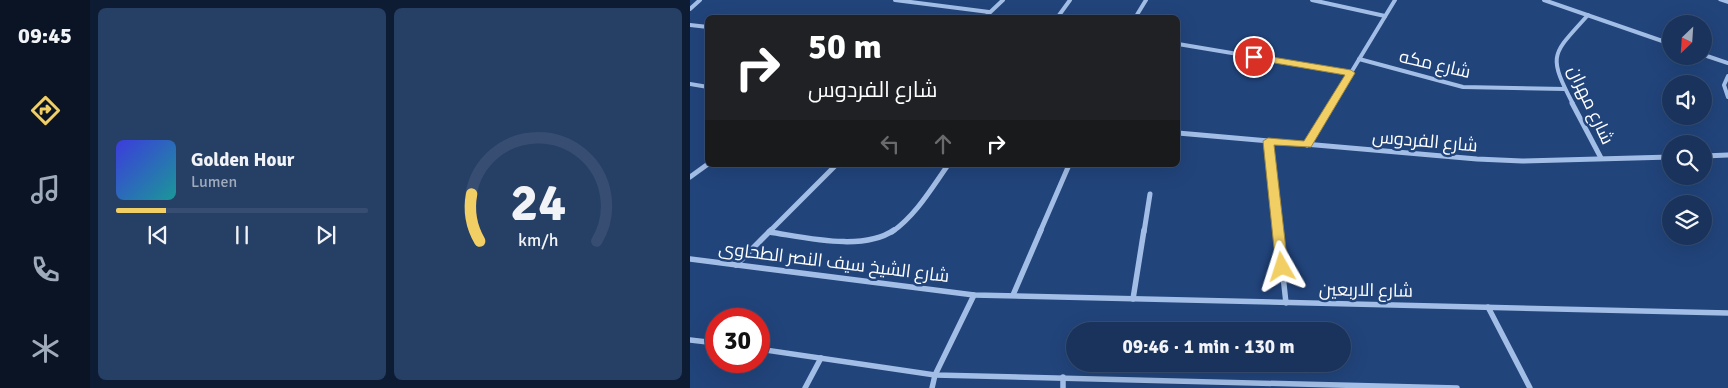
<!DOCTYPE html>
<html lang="en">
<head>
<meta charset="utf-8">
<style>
	body { margin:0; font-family:Signika,Cairo,sans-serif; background:#263f65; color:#f1f3f6; height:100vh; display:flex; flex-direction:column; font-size:19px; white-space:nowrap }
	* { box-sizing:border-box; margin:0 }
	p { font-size:16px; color:#9faabb }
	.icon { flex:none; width:28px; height:28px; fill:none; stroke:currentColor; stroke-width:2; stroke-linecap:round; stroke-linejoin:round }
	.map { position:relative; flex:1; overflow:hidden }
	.details { display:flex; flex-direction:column; gap:8px; padding:8px; background:#0e1c33; width:600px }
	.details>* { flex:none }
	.guide { position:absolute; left:15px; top:15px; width:475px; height:152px; border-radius:8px; box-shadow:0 5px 20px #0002,0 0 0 1px #374e72; background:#202124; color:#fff; overflow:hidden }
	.needle { width:32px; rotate:205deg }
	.controls { position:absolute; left:972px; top:15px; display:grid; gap:10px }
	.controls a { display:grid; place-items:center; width:50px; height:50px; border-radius:50%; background:#19335c; box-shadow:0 5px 20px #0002,0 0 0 1px #374e72; font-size:25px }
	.speed { position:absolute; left:15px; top:308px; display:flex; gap:10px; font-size:25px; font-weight:700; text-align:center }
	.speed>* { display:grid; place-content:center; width:65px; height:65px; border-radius:50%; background:#19335c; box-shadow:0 5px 20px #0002,0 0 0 1px #374e72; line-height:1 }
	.speed .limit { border:8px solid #d22; background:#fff; color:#111 }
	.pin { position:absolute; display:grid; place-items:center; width:42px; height:42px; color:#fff; margin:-21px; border:2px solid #fff; border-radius:50%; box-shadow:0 1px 5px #0007 }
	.me { position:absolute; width:55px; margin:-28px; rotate:354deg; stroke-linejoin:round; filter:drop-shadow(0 0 4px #0008) }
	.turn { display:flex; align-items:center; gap:18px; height:105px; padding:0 20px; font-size:22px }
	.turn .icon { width:65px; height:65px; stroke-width:2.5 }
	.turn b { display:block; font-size:35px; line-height:42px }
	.lanes { display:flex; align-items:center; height:48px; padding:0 20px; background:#0003; justify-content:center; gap:25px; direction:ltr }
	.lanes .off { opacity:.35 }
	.details .card { flex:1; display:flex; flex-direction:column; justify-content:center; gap:8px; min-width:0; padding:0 18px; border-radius:8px; background:#263f65 }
	.details .dial { align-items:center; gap:0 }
	.dial svg { height:130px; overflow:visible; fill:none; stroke:#374e72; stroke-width:7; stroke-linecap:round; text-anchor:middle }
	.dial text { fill:#f1f3f6; stroke:none }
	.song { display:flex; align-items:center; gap:15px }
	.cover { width:60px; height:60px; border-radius:8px; background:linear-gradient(135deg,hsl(240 70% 55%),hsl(180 70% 35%)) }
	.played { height:5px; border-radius:2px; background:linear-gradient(90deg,#f2cf64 20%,#374e72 20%) }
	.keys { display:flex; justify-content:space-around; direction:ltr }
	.details .tiles { flex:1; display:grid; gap:8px; grid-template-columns:repeat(2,1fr) }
	.trip { position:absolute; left:376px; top:322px; width:285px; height:50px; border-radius:25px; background:#19335c; box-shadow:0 5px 20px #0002,0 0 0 1px #374e72; font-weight:700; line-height:50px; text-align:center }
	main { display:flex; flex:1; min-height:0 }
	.tab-bar { display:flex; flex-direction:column; width:90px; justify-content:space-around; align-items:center; background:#0a1425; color:#9faabb }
	.tab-bar .icon { width:35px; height:35px }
	.tab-bar .current { color:#f2cf64 }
	.tab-bar b { font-size:22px; color:#f1f3f6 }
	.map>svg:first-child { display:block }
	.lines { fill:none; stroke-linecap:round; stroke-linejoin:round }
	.minor-far2 { stroke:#a3bee6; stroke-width:4 }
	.minor-far1 { stroke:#a3bee6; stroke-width:5 }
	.minor { stroke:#a3bee6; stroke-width:5.5 }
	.tertiary { fill:#a3bee6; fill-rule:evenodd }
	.route { fill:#f2cf64; stroke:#9d8741 }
	.labels { text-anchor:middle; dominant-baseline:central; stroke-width:5; stroke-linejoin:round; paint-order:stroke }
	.street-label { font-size:18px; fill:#fff; stroke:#21447b }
</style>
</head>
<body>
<main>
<nav class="tab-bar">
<b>09:45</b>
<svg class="icon current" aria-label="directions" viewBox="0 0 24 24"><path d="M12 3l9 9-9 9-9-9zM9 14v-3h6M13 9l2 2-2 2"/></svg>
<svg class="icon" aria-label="music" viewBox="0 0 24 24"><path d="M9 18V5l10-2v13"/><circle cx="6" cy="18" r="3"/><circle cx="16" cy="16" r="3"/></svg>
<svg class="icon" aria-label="phone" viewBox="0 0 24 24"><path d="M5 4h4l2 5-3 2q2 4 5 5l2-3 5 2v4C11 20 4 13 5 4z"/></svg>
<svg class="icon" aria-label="climate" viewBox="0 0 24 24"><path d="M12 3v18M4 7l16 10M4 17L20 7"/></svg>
</nav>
<section class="details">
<div class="tiles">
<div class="card">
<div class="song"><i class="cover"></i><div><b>Golden Hour</b><p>Lumen</p></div></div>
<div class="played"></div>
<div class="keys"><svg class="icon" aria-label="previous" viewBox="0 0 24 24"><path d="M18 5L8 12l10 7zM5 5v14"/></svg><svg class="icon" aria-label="pause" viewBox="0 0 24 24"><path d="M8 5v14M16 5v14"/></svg><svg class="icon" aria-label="next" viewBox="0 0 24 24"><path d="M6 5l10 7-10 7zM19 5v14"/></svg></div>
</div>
<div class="card dial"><svg viewBox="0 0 100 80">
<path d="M14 69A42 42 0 1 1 86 69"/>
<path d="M14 69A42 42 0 0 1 9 40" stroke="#f2cf64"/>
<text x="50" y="56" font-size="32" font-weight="700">24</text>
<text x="50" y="72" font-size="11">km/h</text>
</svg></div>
</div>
</section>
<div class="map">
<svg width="1038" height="388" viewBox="0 0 1038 388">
	<rect width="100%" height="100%" fill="#21447b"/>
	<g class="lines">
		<!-- minor-far2 -->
		<g class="minor-far2">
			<polyline points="205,0 299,12"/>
			<polyline points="622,0 695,16"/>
			<polyline points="854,0 981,44"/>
			<polyline points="0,9 10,0"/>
			<polyline points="294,18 313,0"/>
			<polyline points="367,18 380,0"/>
			<polyline points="445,18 456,0"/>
			<polyline points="0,25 18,27"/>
			<polyline points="488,44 661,73"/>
			<polyline points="1014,55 1038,63"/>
			<polyline points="669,59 773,87 875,89"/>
			<polyline points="1038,76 1034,85 1038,97"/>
			<polyline points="0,84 18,87"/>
			<polyline points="642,104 705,0"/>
			<path d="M883,104C857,54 862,55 898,15"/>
		</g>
		<!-- minor-far1 -->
		<g class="minor-far1">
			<polyline points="882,103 911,158"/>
			<polyline points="488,133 787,159 832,161 981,157"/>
			<polyline points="578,141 588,232"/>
			<polyline points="617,145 642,103"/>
			<polyline points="1014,156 1038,155"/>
			<polyline points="0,177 18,164"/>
			<polyline points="79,232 146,165"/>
			<path d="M202,232C226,215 241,189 258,165"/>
			<polyline points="350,232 379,165"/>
			<polyline points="454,232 460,194"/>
		</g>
		<!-- minor -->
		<g class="minor">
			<polyline points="588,230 596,303"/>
			<path d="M79,232C114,237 173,252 204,230"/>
			<polyline points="0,259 284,295 1038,313"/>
			<polyline points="46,265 81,230"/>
			<polyline points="323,295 351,230"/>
			<polyline points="443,299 454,230"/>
			<polyline points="798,307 840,388"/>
			<polyline points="0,340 26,343"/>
			<polyline points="69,349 245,375 767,388"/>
			<polyline points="373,377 373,388"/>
			<polyline points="115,388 131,358"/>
			<polyline points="242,388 245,375 284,295"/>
		</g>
		<!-- tertiary -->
		<polygon class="tertiary" points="1028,0 1038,0 1038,4 1029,1"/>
	</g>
	<!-- route -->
	<polygon class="route" points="564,54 661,70 665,73 621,147 584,145 598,267 596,271 592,272 587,271 586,267 573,141 578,138 614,141 655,75 561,59 561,55"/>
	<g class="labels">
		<!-- street labels -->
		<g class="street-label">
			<text transform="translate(745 64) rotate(13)">شارع مكه</text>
			<text transform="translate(901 105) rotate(65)">شارع مهران</text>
			<text transform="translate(735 141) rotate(5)">شارع الفردوس</text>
			<text transform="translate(144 262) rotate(7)">شارع الشيخ سيف النصر الطحاوى</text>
			<text transform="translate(676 290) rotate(1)">شارع الاربعين</text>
		</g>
	</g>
</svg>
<div class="controls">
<a><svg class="needle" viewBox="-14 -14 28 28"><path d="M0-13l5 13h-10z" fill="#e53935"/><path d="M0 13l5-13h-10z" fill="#9faabb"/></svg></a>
<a><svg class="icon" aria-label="sound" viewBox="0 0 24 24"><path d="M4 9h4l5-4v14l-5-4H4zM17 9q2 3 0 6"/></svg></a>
<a><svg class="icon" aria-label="search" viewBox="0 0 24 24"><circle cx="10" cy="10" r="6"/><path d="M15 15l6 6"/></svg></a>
<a><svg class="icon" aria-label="layers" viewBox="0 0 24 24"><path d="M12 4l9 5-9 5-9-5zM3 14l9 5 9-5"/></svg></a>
</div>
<div class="speed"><div class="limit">30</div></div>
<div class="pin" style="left:564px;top:57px;background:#d93025"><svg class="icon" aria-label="arrive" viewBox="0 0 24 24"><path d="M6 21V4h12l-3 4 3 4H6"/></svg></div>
<svg class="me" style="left:592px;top:267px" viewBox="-20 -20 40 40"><path d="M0-17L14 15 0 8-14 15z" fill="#f2cf64" stroke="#fff" stroke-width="4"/></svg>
<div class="trip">09:46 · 1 min · 130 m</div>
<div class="guide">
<div class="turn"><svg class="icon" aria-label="right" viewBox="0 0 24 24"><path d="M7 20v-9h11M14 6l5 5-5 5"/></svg><div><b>50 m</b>شارع الفردوس</div></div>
<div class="lanes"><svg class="icon off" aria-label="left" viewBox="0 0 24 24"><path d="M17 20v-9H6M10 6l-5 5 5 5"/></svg><svg class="icon off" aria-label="ahead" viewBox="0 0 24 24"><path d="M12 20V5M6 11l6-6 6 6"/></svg><svg class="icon" aria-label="right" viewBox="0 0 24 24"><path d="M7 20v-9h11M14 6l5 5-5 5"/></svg></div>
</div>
</div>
</main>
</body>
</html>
